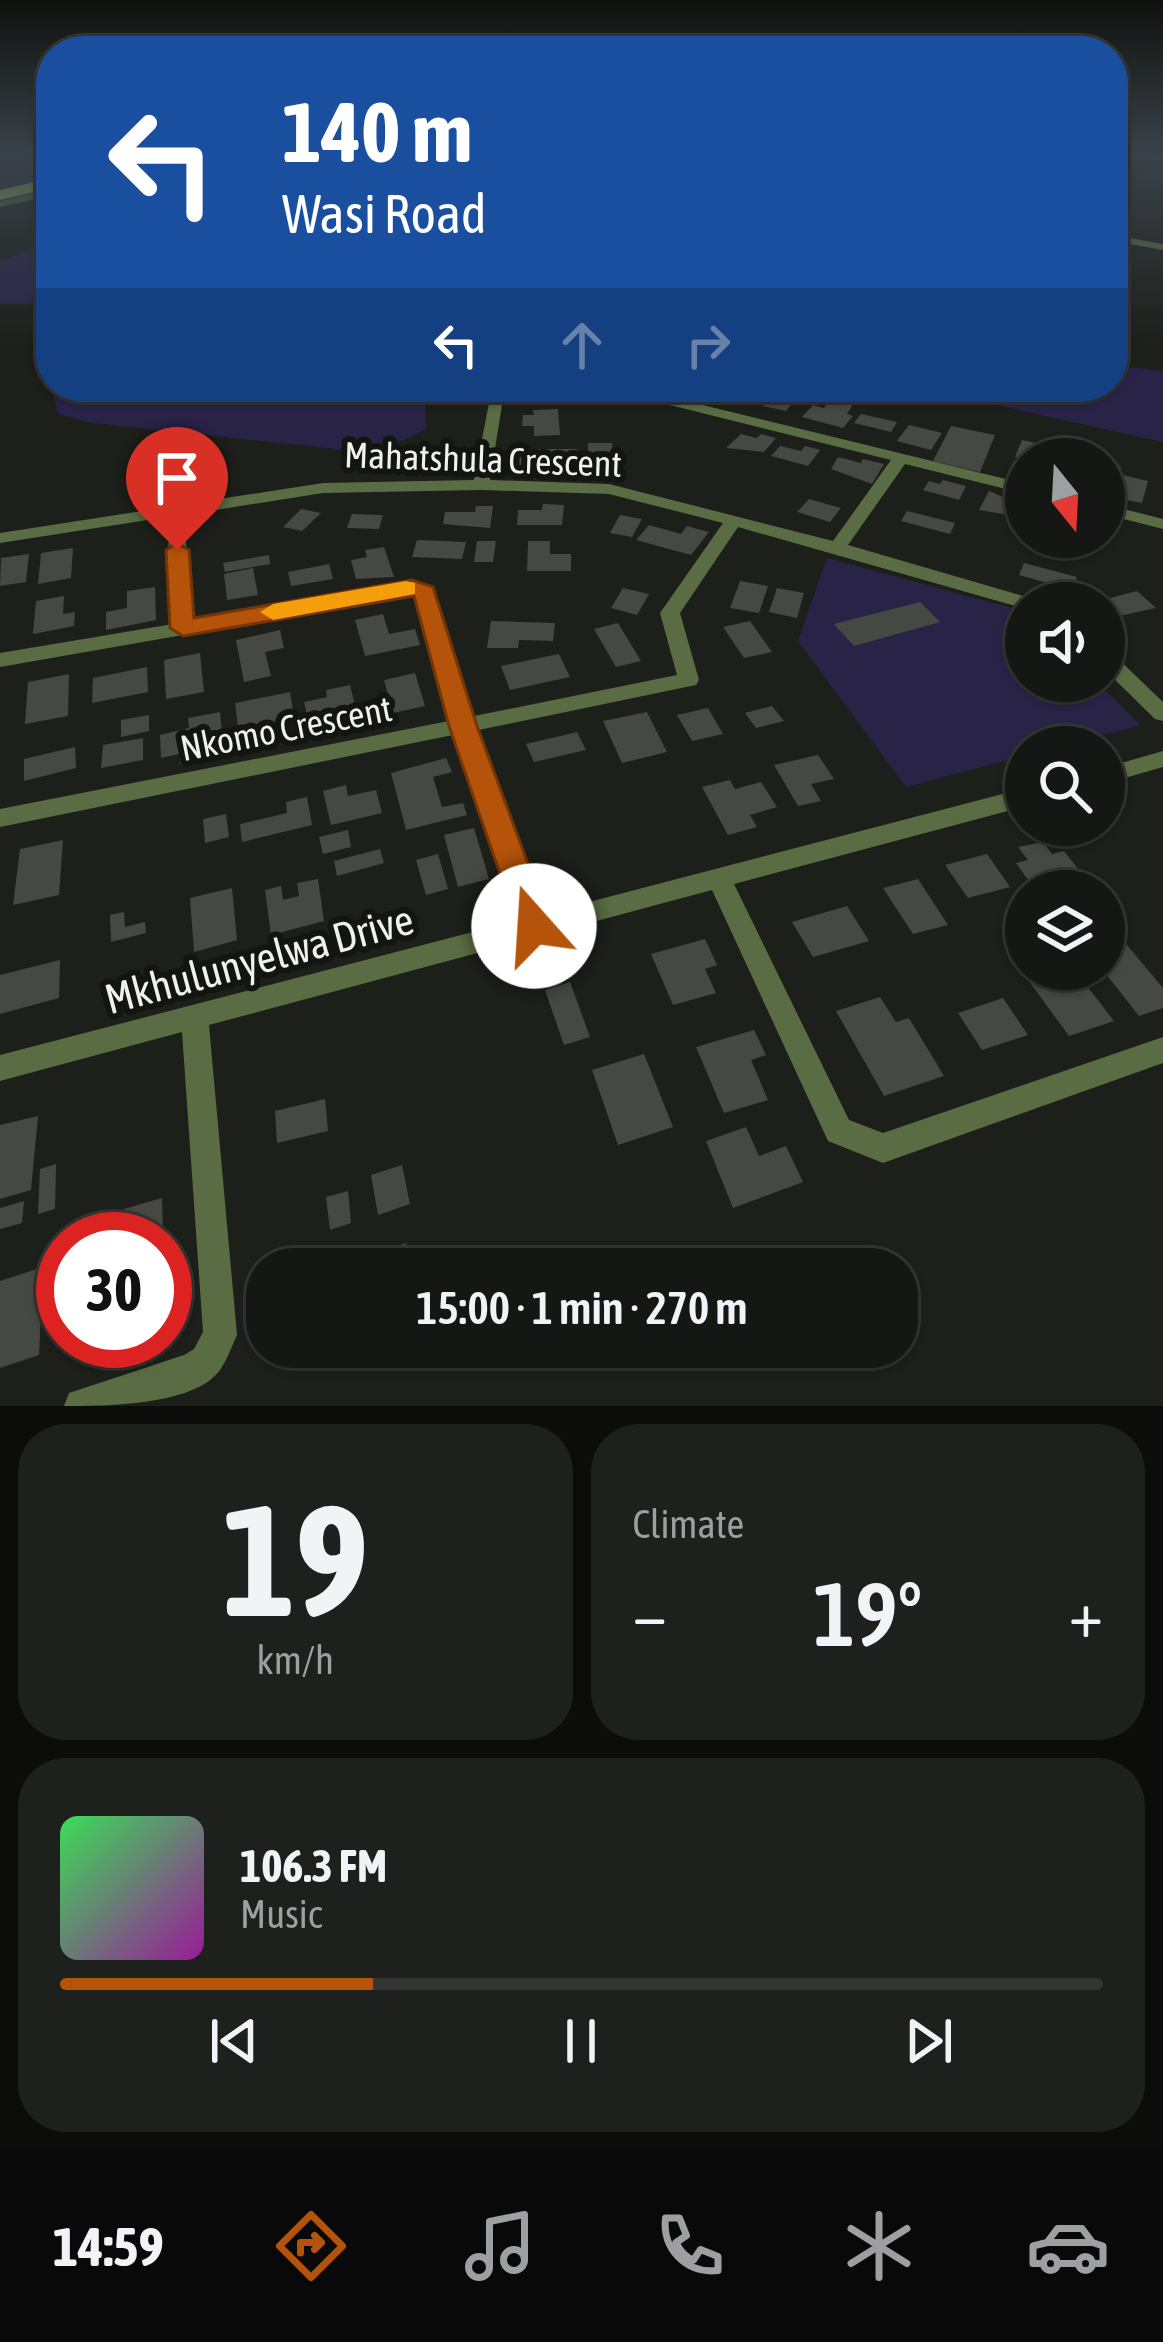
<!DOCTYPE html>
<html lang="en">
<head>
<meta charset="utf-8">
<style>
	body { margin:0; font-family:"Asap Condensed",sans-serif; background:#1e201d; color:#f1f3f6; height:100vh; display:flex; flex-direction:column; font-size:45px; white-space:nowrap }
	* { box-sizing:border-box; margin:0 }
	p { font-size:39px; color:#9d9fa0 }
	.icon { flex:none; width:66px; height:66px; fill:none; stroke:currentColor; stroke-width:2; stroke-linecap:round; stroke-linejoin:round }
	.map { position:relative; height:1406px; overflow:hidden }
	.panel { display:flex; flex-direction:column; gap:18px; padding:18px; background:#0c0d0b; flex:1 }
	.panel>* { flex:none }
	.guide { position:absolute; left:36px; top:36px; width:1092px; height:366px; border-radius:48px; box-shadow:0 3px 9px #0004,0 0 0 3px #343634; background:#1a4fa0; color:#fff; overflow:hidden }
	.needle { width:78px; rotate:162deg }
	.fabs { position:absolute; left:1005px; top:438px; display:grid; gap:24px }
	.fabs a { display:grid; place-items:center; width:120px; height:120px; border-radius:50%; background:#151714; box-shadow:0 3px 9px #0004,0 0 0 3px #343634; font-size:60px }
	.speed { position:absolute; left:36px; top:1212px; display:flex; gap:24px; font-size:60px; font-weight:700; text-align:center }
	.speed>* { display:grid; place-content:center; width:156px; height:156px; border-radius:50%; background:#151714; box-shadow:0 3px 9px #0004,0 0 0 3px #343634; line-height:1 }
	.speed .limit { border:18px solid #d22; background:#fff; color:#111 }
	.pin { position:absolute; display:grid; place-items:center; width:102px; height:102px; color:#fff; margin:-123px -51px; border-radius:50% 50% 50% 0; rotate:-45deg; box-shadow:0 0 12px #0007 }
	.pin .icon { rotate:45deg }
	.me { position:absolute; width:132px; margin:-66px; rotate:341deg; stroke-linejoin:round; filter:drop-shadow(0 0 9px #0008) }
	.turn { display:flex; align-items:center; gap:42px; height:252px; padding:0 48px; font-size:54px }
	.turn .icon { width:156px; height:156px; stroke-width:2.5 }
	.turn b { display:block; font-size:84px; line-height:102px }
	.lanes { display:flex; align-items:center; height:114px; padding:0 48px; background:#0003; justify-content:center; gap:60px; direction:ltr }
	.lanes .off { opacity:.35 }
	.big { font-size:90px; font-weight:600; line-height:1.1 }
	.panel .widget { flex:1; display:flex; flex-direction:column; justify-content:center; gap:18px; min-width:0; padding:0 42px; border-radius:48px; background:#1e201d }
	.panel .dial { align-items:center; gap:0 }
	.dial b { font-size:156px; line-height:1 }
	.song { display:flex; align-items:center; gap:36px }
	.cover { width:144px; height:144px; border-radius:18px; background:linear-gradient(135deg,hsl(130 70% 55%),hsl(300 70% 35%)) }
	.played { height:12px; border-radius:6px; background:linear-gradient(90deg,#b45309 30%,#343634 30%) }
	.keys { display:flex; justify-content:space-around; direction:ltr }
	.heat { display:flex; justify-content:space-between; align-items:center; font-size:66px; direction:ltr }
	.panel .tiles { flex:1; display:grid; gap:18px; grid-template-columns:1fr 1fr }
	.widget:last-child { grid-column:span 2 }
	.trip { position:absolute; left:246px; top:1248px; width:672px; height:120px; border-radius:48px; background:#151714; box-shadow:0 3px 9px #0004,0 0 0 3px #343634; font-weight:600; line-height:120px; text-align:center }
	.tab-bar { display:flex; height:192px; justify-content:space-around; align-items:center; background:#080908; color:#9d9fa0 }
	.tab-bar .icon { width:84px; height:84px }
	.tab-bar .active { color:#b45309 }
	.tab-bar b { font-size:54px; color:#f1f3f6 }
	.map>svg:first-child { display:block }
	.green { fill:#2a2348 }
	.building { fill:#464843 }
	.lines { fill:none; stroke-linecap:round; stroke-linejoin:round }
	.lane-far1 { stroke:#596c43; stroke-width:6 }
	.lane { stroke:#596c43; stroke-width:8 }
	.street { fill:#596c43; fill-rule:evenodd }
	.highway { fill:#addc70; fill-rule:evenodd }
	.route { fill:#b45309; stroke:#753606; stroke-width:3 }
	.slow { fill:#f59e0b }
	.labels { text-anchor:middle; dominant-baseline:central; stroke-width:12; stroke-linejoin:round; paint-order:stroke }
	.street-label { font-size:36px; fill:#f0f1ee; stroke:#131511 }
	.near-street-label { font-size:42px; fill:#f0f1ee; stroke:#131511 }
</style>
</head>
<body>
<div class="map">
<svg width="1163" height="1406" viewBox="0 0 1163 1406">
	<rect width="100%" height="100%" fill="#1c1f1a"/>
	<!-- green -->
	<g class="green">
		<polygon points="0,152 51,152 51,178 0,189"/>
		<polygon points="41,245 51,245 51,303 0,304 0,262"/>
		<polygon points="1113,365 1163,371 1163,442 915,387 1113,387"/>
		<polygon points="52,387 425,387 426,429 404,440 344,450 92,423 58,414"/>
		<polygon points="827,558 1026,612 1026,681 1096,681 1140,725 1058,747 1026,747 1026,755 906,787 798,641"/>
	</g>
	<!-- building -->
	<g class="building">
		<polygon points="779,387 802,392 786,411 763,406"/>
		<polygon points="832,396 855,401 847,414 853,416 843,428 802,417 813,405 824,408"/>
		<polygon points="558,409 560,435 534,436 534,426 522,426 523,415 534,415 533,410"/>
		<polygon points="861,414 897,422 891,432 854,423"/>
		<polygon points="909,425 942,433 931,450 897,441"/>
		<polygon points="951,426 995,435 980,472 933,461"/>
		<polygon points="741,434 757,438 761,434 776,438 764,452 726,448"/>
		<polygon points="1022,440 1045,445 1040,459 1015,457"/>
		<polygon points="588,443 612,443 613,470 588,470"/>
		<polygon points="780,446 801,451 805,446 820,450 808,466 771,456"/>
		<polygon points="520,449 577,449 576,465 519,465"/>
		<polygon points="838,457 861,463 863,459 884,464 872,484 831,469"/>
		<polygon points="1108,463 1121,466 1119,474 1148,481 1142,503 1117,498 1120,489 1104,485"/>
		<polygon points="943,480 966,486 959,500 923,490 929,481 940,484"/>
		<polygon points="989,491 1024,506 1019,517 979,510"/>
		<polygon points="809,499 841,508 830,522 797,512"/>
		<polygon points="543,504 564,505 562,525 517,525 518,510 542,510"/>
		<polygon points="476,506 493,506 490,528 443,524 445,512 475,512"/>
		<polygon points="301,509 321,513 302,531 283,527"/>
		<polygon points="907,511 955,523 950,534 901,521"/>
		<polygon points="352,514 383,515 379,529 347,528"/>
		<polygon points="620,515 642,519 632,537 610,533"/>
		<polygon points="649,525 681,534 687,526 709,532 691,555 636,540"/>
		<polygon points="417,540 466,542 462,559 412,557"/>
		<polygon points="477,541 496,541 493,562 474,562"/>
		<polygon points="528,541 550,541 550,554 571,554 571,571 527,571"/>
		<polygon points="384,547 394,577 356,579 351,560 367,557 365,550"/>
		<polygon points="73,548 71,578 38,584 41,553"/>
		<polygon points="29,554 26,582 0,586 1,558"/>
		<polygon points="269,555 270,564 225,572 223,563"/>
		<polygon points="1024,563 1077,577 1072,590 1019,575"/>
		<polygon points="329,564 333,579 291,586 288,572"/>
		<polygon points="253,568 258,595 227,600 224,574"/>
		<polygon points="740,581 768,586 759,613 730,608"/>
		<polygon points="155,587 156,620 106,630 106,612 127,608 127,591"/>
		<polygon points="623,588 649,594 637,615 611,608"/>
		<polygon points="777,588 804,593 797,618 769,612"/>
		<polygon points="1137,591 1156,608 1115,617 1104,603 1091,603"/>
		<polygon points="64,596 63,614 75,612 74,626 33,634 36,601"/>
		<polygon points="920,602 940,622 854,646 834,624"/>
		<polygon points="383,614 389,634 415,629 420,645 365,656 355,620"/>
		<polygon points="491,621 555,623 553,641 519,640 518,648 487,648"/>
		<polygon points="750,621 772,652 744,658 723,627"/>
		<polygon points="618,623 641,661 616,667 594,629"/>
		<polygon points="280,630 284,648 265,652 271,676 244,682 236,640"/>
		<polygon points="200,653 204,692 166,699 164,660"/>
		<polygon points="559,654 570,677 510,690 501,666"/>
		<polygon points="147,667 148,692 92,703 93,678"/>
		<polygon points="415,673 425,706 393,713 384,680"/>
		<polygon points="69,674 68,716 25,724 28,682"/>
		<polygon points="350,685 358,718 311,733 304,702 327,697 326,690"/>
		<polygon points="290,692 295,722 239,734 235,703"/>
		<polygon points="772,706 784,721 756,728 745,713"/>
		<polygon points="708,708 723,734 692,741 677,715"/>
		<polygon points="220,712 223,744 205,748 206,759 180,764 179,754 161,758 160,735 189,728 188,718"/>
		<polygon points="647,712 667,752 622,763 603,721"/>
		<polygon points="149,715 149,731 121,737 121,720"/>
		<polygon points="577,732 586,750 534,762 526,744"/>
		<polygon points="143,738 143,760 101,768 103,745"/>
		<polygon points="75,747 76,768 24,781 24,759"/>
		<polygon points="818,755 834,779 811,784 821,801 798,806 774,765"/>
		<polygon points="446,758 452,772 433,777 442,807 463,803 467,815 406,830 391,773"/>
		<polygon points="730,780 735,789 761,782 777,807 750,815 757,827 728,835 702,787"/>
		<polygon points="346,785 348,796 376,790 382,813 331,825 323,791"/>
		<polygon points="307,797 312,825 242,842 240,824 287,813 286,802"/>
		<polygon points="226,814 229,837 205,843 203,819"/>
		<polygon points="474,828 489,879 458,887 444,835"/>
		<polygon points="348,830 351,847 323,854 319,837"/>
		<polygon points="63,840 59,895 13,905 20,849"/>
		<polygon points="1043,842 1052,854 1064,851 1086,879 1036,891 1016,863 1028,860 1018,847"/>
		<polygon points="380,849 384,863 337,876 334,861"/>
		<polygon points="438,854 448,889 426,895 416,860"/>
		<polygon points="987,854 1010,887 968,898 945,865"/>
		<polygon points="318,879 324,921 271,935 265,890 281,886 283,900 299,896 297,883"/>
		<polygon points="918,879 948,925 913,934 883,888"/>
		<polygon points="232,888 237,940 194,952 190,898"/>
		<polygon points="847,906 869,941 813,957 792,922"/>
		<polygon points="124,912 125,927 145,922 146,933 111,942 110,915"/>
		<polygon points="1121,938 1163,988 1163,1008 1139,1016 1102,969 1104,943"/>
		<polygon points="705,939 717,965 705,969 716,993 673,1005 651,954"/>
		<polygon points="60,960 59,998 0,1014 0,975"/>
		<polygon points="1052,969 1074,969 1114,1021 1069,1036 1026,977"/>
		<polygon points="570,982 590,1037 564,1045 545,990"/>
		<polygon points="880,997 896,1022 909,1018 944,1076 884,1096 836,1011"/>
		<polygon points="1003,998 1028,1035 982,1050 958,1013"/>
		<polygon points="754,1030 766,1055 751,1060 768,1100 724,1113 696,1047"/>
		<polygon points="644,1054 673,1127 618,1145 592,1070"/>
		<polygon points="325,1099 328,1131 277,1143 275,1111"/>
		<polygon points="38,1116 31,1190 0,1199 0,1125"/>
		<polygon points="746,1127 759,1156 786,1146 803,1182 733,1208 706,1141"/>
		<polygon points="56,1164 55,1209 38,1214 40,1169"/>
		<polygon points="402,1165 410,1204 378,1215 371,1175"/>
		<polygon points="348,1191 351,1223 330,1230 326,1197"/>
		<polygon points="162,1198 163,1233 125,1239 124,1209"/>
		<polygon points="24,1201 22,1223 0,1229 0,1208"/>
		<polygon points="406,1243 411,1269 367,1269 365,1257"/>
		<polygon points="340,1253 343,1269 297,1269 297,1268"/>
		<polygon points="43,1267 39,1355 0,1368 0,1281"/>
	</g>
	<g class="lines">
		<!-- lane-far1 -->
		<polyline class="lane-far1" points="0,204 51,192"/>
		<!-- lane -->
		<polyline class="lane" points="1057,459 1060,452"/>
		<!-- street -->
		<g class="street">
			<polygon points="1117,152 1163,155 1163,161 1122,155"/>
			<polygon points="1113,235 1163,244 1163,250 1113,241"/>
			<path d="M662,395L1026,484V494L905,464L848,545L1033,599L1035,603H1026V609L1019,607L738,527L680,613L699,680L696,685L479,730L543,914L1026,788V806L734,884L849,1120L883,1133L1163,1037V1063L883,1163L828,1141L712,890L209,1025L237,1335C232,1346 227,1360 220,1370C194,1406 104,1406 64,1406L69,1393L184,1355L194,1349L203,1332L182,1032L0,1081V1055L519,920L458,734L0,827V809L454,720L413,595L0,667V653L173,624L167,517L0,543V533L323,483L474,480L490,398ZM662,403L891,460L833,541L609,484L490,480L502,405ZM481,490L609,494L723,523L660,613L677,675L474,716L429,588L420,582L192,621L184,515L323,493Z"/>
			<polygon points="1104,504 1163,519 1163,529 1104,514"/>
			<polygon points="1104,650 1111,652 1163,702 1163,721 1155,719 1104,669"/>
			<polygon points="1163,751 1163,767 1104,784 1104,768"/>
		</g>
		<!-- highway -->
		<polygon class="highway" points="51,178 51,188 0,200 0,190"/>
	</g>
	<!-- sky -->
	<linearGradient id="sky" x2="0" y2="1"><stop stop-color="#0f110e"/><stop offset="0.44" stop-color="#3a4249"/><stop offset="1" stop-color="#3a4249" stop-opacity="0"/></linearGradient>
	<rect width="1163" height="349" fill="url(#sky)"/>
	<!-- route -->
	<polygon class="route" points="177,543 189,550 194,618 412,580 433,587 477,726 551,926 546,936 534,940 522,936 518,926 449,726 414,596 183,636 170,628 166,550"/>
	<!-- slow -->
	<polygon class="slow" points="406,581 415,583 415,594 273,620 260,612 273,604"/>
	<g class="labels">
		<!-- street labels -->
		<g class="street-label">
			<text transform="translate(483 459) rotate(2)">Mahatshula Crescent</text>
			<text transform="translate(286 728) rotate(-11)">Nkomo Crescent</text>
		</g>
		<!-- near-street labels -->
		<g class="near-street-label">
			<text transform="translate(259 959) rotate(-15)">Mkhulunyelwa Drive</text>
		</g>
	</g>
</svg>
<div class="fabs">
<a><svg class="needle" viewBox="-14 -14 28 28"><path d="M0-13l5 13h-10z" fill="#e53935"/><path d="M0 13l5-13h-10z" fill="#9d9fa0"/></svg></a>
<a><svg class="icon" aria-label="sound" viewBox="0 0 24 24"><path d="M4 9h4l5-4v14l-5-4H4zM17 9q2 3 0 6"/></svg></a>
<a><svg class="icon" aria-label="search" viewBox="0 0 24 24"><circle cx="10" cy="10" r="6"/><path d="M15 15l6 6"/></svg></a>
<a><svg class="icon" aria-label="layers" viewBox="0 0 24 24"><path d="M12 4l9 5-9 5-9-5zM3 14l9 5 9-5"/></svg></a>
</div>
<div class="speed"><div class="limit">30</div></div>
<div class="pin" style="left:177px;top:550px;background:#d93025"><svg class="icon" aria-label="arrive" viewBox="0 0 24 24"><path d="M6 21V4h12l-3 4 3 4H6"/></svg></div>
<svg class="me" style="left:534px;top:926px" viewBox="-20 -20 40 40"><circle r="19" fill="#fff"/><path d="M0-13L10 11 0 6-10 11z" fill="#b45309"/></svg>
<div class="trip">15:00 · 1 min · 270 m</div>
<div class="guide">
<div class="turn"><svg class="icon" aria-label="left" viewBox="0 0 24 24"><path d="M17 20v-9H6M10 6l-5 5 5 5"/></svg><div><b>140 m</b>Wasi Road</div></div>
<div class="lanes"><svg class="icon" aria-label="left" viewBox="0 0 24 24"><path d="M17 20v-9H6M10 6l-5 5 5 5"/></svg><svg class="icon off" aria-label="ahead" viewBox="0 0 24 24"><path d="M12 20V5M6 11l6-6 6 6"/></svg><svg class="icon off" aria-label="right" viewBox="0 0 24 24"><path d="M7 20v-9h11M14 6l5 5-5 5"/></svg></div>
</div>
</div>
<section class="panel">
<div class="tiles">
<div class="widget dial"><b>19</b><p>km/h</p></div>
<div class="widget"><p>Climate</p>
<div class="heat"><a>−</a><b class="big">19°</b><a>+</a></div>
</div>
<div class="widget">
<div class="song"><i class="cover"></i><div><b>106.3 FM</b><p>Music</p></div></div>
<div class="played"></div>
<div class="keys"><svg class="icon" aria-label="previous" viewBox="0 0 24 24"><path d="M18 5L8 12l10 7zM5 5v14"/></svg><svg class="icon" aria-label="pause" viewBox="0 0 24 24"><path d="M8 5v14M16 5v14"/></svg><svg class="icon" aria-label="next" viewBox="0 0 24 24"><path d="M6 5l10 7-10 7zM19 5v14"/></svg></div>
</div>
</div>
</section>
<nav class="tab-bar">
<b>14:59</b>
<svg class="icon active" aria-label="directions" viewBox="0 0 24 24"><path d="M12 3l9 9-9 9-9-9zM9 14v-3h6M13 9l2 2-2 2"/></svg>
<svg class="icon" aria-label="music" viewBox="0 0 24 24"><path d="M9 18V5l10-2v13"/><circle cx="6" cy="18" r="3"/><circle cx="16" cy="16" r="3"/></svg>
<svg class="icon" aria-label="phone" viewBox="0 0 24 24"><path d="M5 4h4l2 5-3 2q2 4 5 5l2-3 5 2v4C11 20 4 13 5 4z"/></svg>
<svg class="icon" aria-label="climate" viewBox="0 0 24 24"><path d="M12 3v18M4 7l16 10M4 17L20 7"/></svg>
<svg class="icon" aria-label="car" viewBox="0 0 24 24"><path d="M5 17H2v-5l4-1 3-4h7l3 4 3 1v5h-3M9 17h6M6 11h13"/><circle cx="7" cy="17" r="2"/><circle cx="17" cy="17" r="2"/></svg>
</nav>
</body>
</html>
